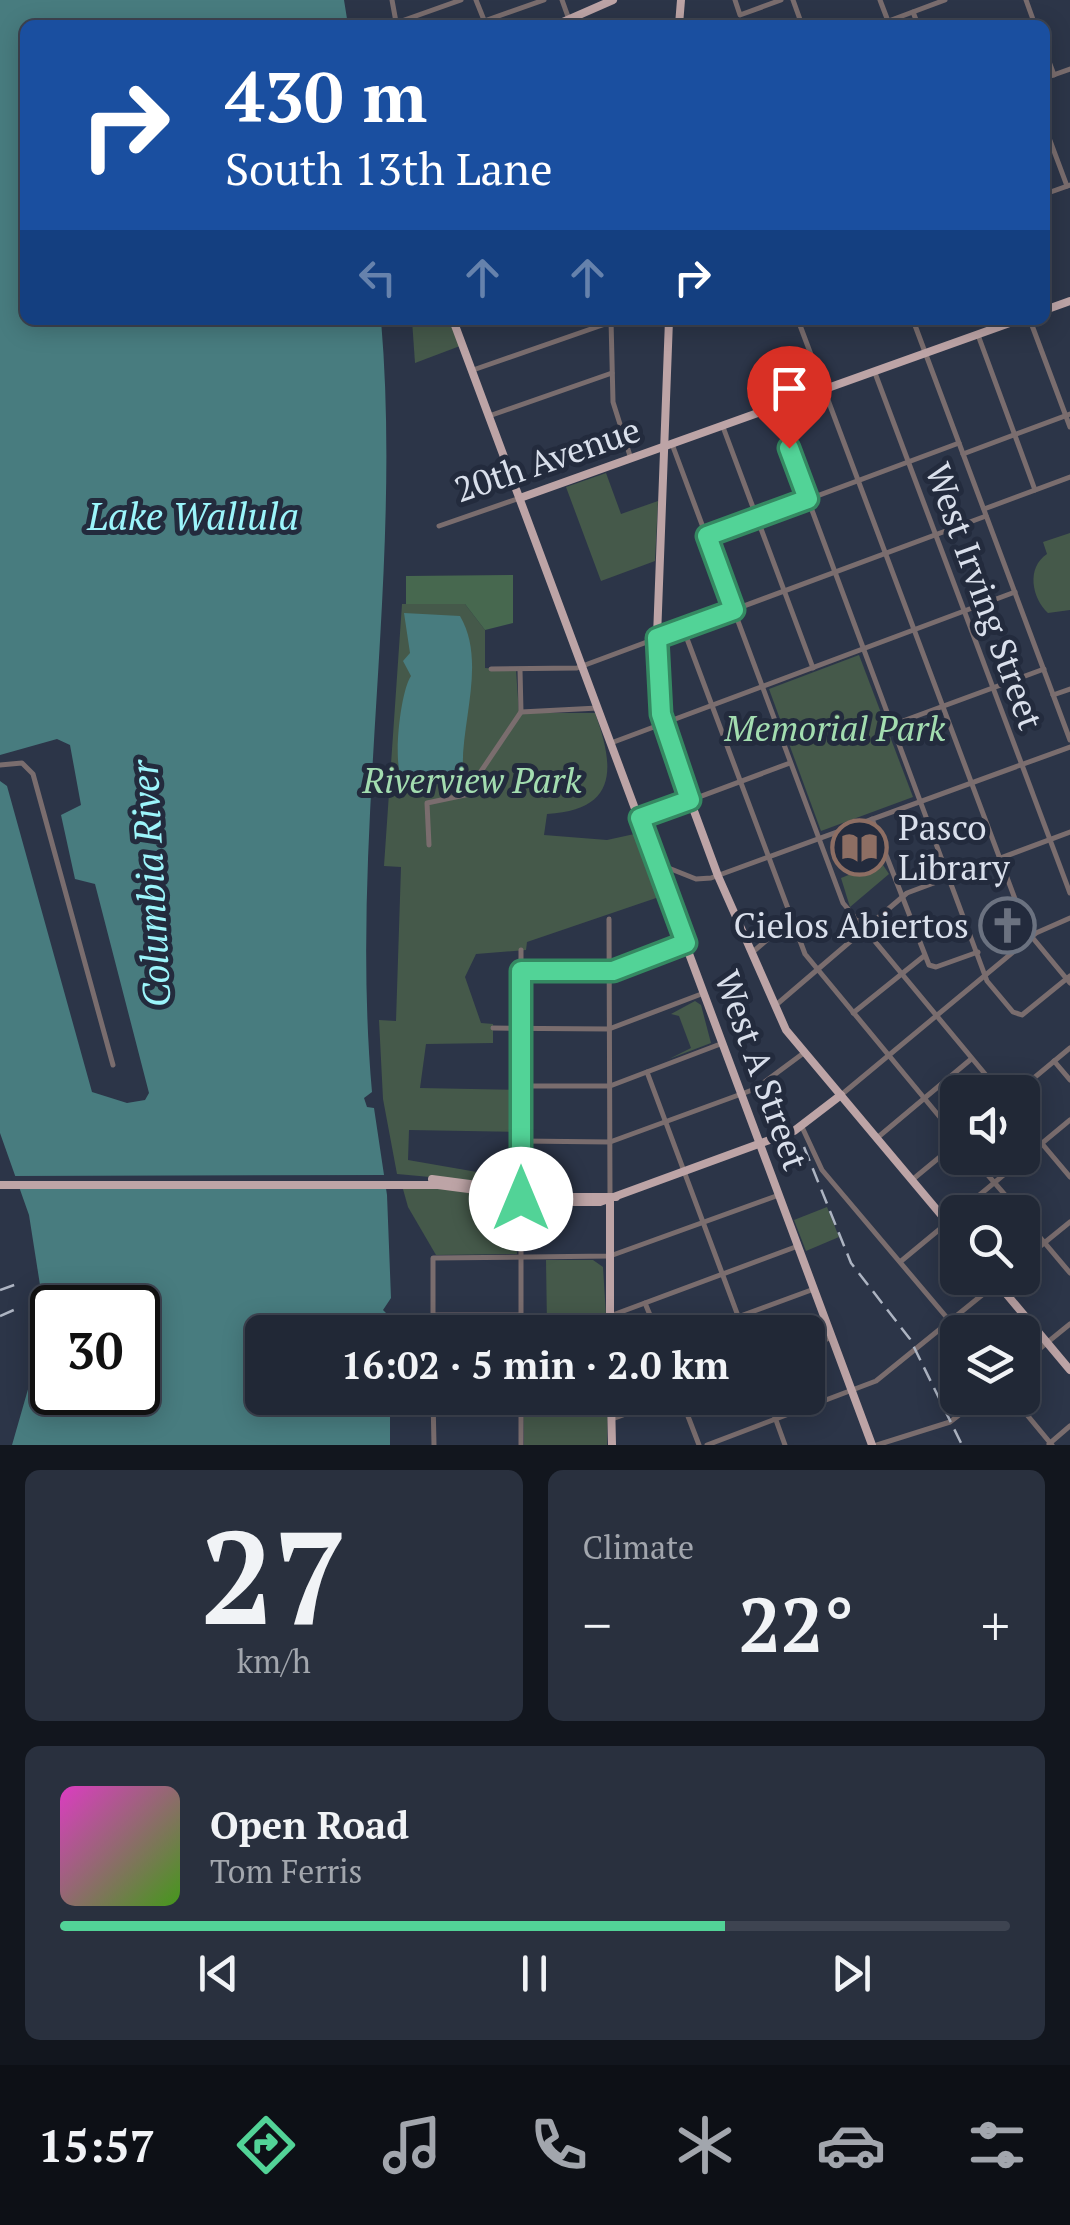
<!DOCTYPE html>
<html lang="en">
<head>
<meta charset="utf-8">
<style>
	body { margin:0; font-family:"PT Serif",serif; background:#29303e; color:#f1f3f6; height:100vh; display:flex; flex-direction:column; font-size:38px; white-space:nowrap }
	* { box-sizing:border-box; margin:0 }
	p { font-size:32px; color:#a2a6ad }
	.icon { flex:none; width:55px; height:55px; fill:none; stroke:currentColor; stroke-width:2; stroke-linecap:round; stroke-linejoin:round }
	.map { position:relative; height:1445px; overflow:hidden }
	.drawer { display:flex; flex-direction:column; gap:25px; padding:25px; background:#12161e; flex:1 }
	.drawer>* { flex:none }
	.top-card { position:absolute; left:20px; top:20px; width:1030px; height:305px; border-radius:15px; box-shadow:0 5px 25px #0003,0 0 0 2px #3e4451; background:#1a4fa0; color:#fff; overflow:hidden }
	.controls { position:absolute; left:940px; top:1075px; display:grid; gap:20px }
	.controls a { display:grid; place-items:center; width:100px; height:100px; border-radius:15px; background:#212836; box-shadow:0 5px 25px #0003,0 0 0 2px #3e4451; font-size:50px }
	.speed { position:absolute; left:30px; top:1285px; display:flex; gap:20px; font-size:50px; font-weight:700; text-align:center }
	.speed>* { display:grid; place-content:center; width:130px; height:130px; border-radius:50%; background:#212836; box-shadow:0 5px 25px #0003,0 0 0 2px #3e4451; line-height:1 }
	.speed .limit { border:5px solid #111; border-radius:15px; background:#fff; color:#111 }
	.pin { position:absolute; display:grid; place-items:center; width:85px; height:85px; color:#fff; margin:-102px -42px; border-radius:50% 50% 50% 0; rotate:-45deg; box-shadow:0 0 10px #0007 }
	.pin .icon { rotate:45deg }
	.me { position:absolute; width:110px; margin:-55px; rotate:0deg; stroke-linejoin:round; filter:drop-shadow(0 0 8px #0008) }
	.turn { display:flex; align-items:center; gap:35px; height:210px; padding:0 40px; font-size:45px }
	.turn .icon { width:130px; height:130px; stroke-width:2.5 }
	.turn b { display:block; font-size:70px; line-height:85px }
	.lanes { display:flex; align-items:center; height:95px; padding:0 40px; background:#0003; justify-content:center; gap:50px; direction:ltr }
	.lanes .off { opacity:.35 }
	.big { font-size:75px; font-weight:600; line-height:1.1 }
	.drawer .widget { flex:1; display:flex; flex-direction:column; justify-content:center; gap:15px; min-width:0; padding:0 35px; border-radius:15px; background:#29303e }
	.drawer .dial { align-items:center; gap:0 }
	.dial b { font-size:130px; line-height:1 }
	.song { display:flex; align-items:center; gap:30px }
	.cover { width:120px; height:120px; border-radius:15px; background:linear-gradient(135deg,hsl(310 70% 55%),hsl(100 70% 35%)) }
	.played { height:10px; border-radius:5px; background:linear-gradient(90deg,#52d397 70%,#3e4451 70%) }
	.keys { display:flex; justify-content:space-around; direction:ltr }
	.heat { display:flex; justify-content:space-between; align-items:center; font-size:55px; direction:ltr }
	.drawer .tiles { flex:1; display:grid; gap:25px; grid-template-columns:1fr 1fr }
	.widget:last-child { grid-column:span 2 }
	.trip { position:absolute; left:245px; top:1315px; width:580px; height:100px; border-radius:15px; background:#212836; box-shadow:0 5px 25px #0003,0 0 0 2px #3e4451; font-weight:600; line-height:100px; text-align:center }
	.menu { display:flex; height:160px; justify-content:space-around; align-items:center; background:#0d1016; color:#a2a6ad }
	.menu .icon { width:70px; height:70px }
	.menu .current { color:#52d397 }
	.menu b { font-size:45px; color:#f1f3f6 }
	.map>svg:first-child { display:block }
	.green { fill:#45594a }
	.forest { fill:#47684f }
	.water { fill:#487c7f; fill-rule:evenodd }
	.pier { fill:#2c3548 }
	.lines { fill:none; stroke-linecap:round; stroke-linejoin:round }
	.minor { stroke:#7a6d6e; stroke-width:5 }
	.major { stroke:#bda4a6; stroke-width:8 }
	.rail { stroke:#adb4c2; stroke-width:2.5; stroke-dasharray:15 8; stroke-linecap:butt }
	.route-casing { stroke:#358962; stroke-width:25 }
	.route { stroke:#52d397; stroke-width:18 }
	.labels { text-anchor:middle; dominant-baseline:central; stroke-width:10; stroke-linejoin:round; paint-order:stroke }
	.street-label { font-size:35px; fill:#d9dfeb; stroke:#232b3d }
	.park-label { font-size:35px; font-style:italic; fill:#a3ddb0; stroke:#232b3d }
	.poi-label { font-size:35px; fill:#d9dfeb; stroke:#232b3d; text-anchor:start }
	.water-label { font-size:38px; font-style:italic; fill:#9cf5fb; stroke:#232b3d }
</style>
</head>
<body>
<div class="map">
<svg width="1070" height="1445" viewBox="0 0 1070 1445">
	<rect width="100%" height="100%" fill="#2c3548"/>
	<!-- green -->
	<g class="green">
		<polygon points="412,320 450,320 460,346 415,363"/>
		<polygon points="606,473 621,514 658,501 655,561 601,581 566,487"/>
		<path d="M1070,533V610L1048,613C1032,598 1026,568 1047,554L1043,542Z"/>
		<path d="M402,604H465L485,630V668L516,670L519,713H595C615,768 618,810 547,814L544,835L607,840L639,833L662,896L527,942L526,950L476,954L465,977L481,1023L493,1024V1043L426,1044L420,1088L518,1090V1132L409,1130L408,1160L517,1179V1185L397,1174L383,1099L379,1020L396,1021L401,867L384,866Z"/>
		<polygon points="859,655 913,797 821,831 769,689"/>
		<polygon points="881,862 889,874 850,907 841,878"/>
		<polygon points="695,1001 701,1005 711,1043 669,1059 691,1048 679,1016 671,1014"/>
		<polygon points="432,1187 514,1197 517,1254 436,1255 408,1207 403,1189"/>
		<polygon points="827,1207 839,1237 806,1251 794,1220"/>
		<polygon points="546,1260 593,1260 603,1267 607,1332 523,1332 523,1326 547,1325"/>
		<polygon points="523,1398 608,1398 607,1445 524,1445"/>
	</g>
	<!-- forest -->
	<polygon class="forest" points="513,575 513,623 485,630 465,604 406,604 406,576"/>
	<!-- water -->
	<g class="water">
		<path d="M0,0H344L348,25H25V320H381C403,576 349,835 372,1092L364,1098L367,1107L374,1108L387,1195L391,1298L383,1310L387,1314L388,1332H262V1398H390V1445H12L37,1358L43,1304L29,1215L0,1133V781L7,786L92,1092L127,1103L145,1100L149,1093L95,884L75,879L61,815L81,805L70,745L57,739L0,755ZM52,1308H138V1392H52Z"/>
		<path d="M404,613L460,616C487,662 460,723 463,773C445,784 421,784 401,776C393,757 401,690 411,676L403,661L410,653Z"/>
	</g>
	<!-- pier -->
	<polygon class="pier" points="390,1175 391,1188 15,1189 11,1176"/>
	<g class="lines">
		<!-- minor -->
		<g class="minor">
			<polyline points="392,0 396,22"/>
			<polyline points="476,0 486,25"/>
			<polyline points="562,0 571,25"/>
			<polyline points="735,0 740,15 781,0"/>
			<polyline points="793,0 802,25"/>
			<polyline points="880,0 888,21"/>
			<polyline points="1026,0 1035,25"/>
			<polyline points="913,12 918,25"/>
			<polyline points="396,23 461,0"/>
			<polyline points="473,25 544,0"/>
			<polyline points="878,25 945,0"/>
			<polyline points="1045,51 1054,75"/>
			<polyline points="1045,78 1070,69"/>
			<polyline points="1045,127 1067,186"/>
			<polyline points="1045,194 1070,185"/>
			<polyline points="611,320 613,402 631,459"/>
			<polyline points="745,320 750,320"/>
			<polyline points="798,320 1027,931 1070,983"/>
			<polyline points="913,320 1070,740"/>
			<polyline points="1030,320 1070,427"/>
			<polyline points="978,335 1035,490"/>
			<polyline points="473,370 611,322"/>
			<polyline points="875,373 1070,893"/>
			<polyline points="774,408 987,981 1013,1012 1022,1015 1070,976"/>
			<polyline points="489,416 612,373"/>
			<polyline points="723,427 813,668"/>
			<polyline points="672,444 843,903 1000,1092"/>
			<polyline points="963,454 1070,414"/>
			<polyline points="984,509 1070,477"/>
			<polyline points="439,526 520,498"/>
			<polyline points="707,537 959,443"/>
			<polyline points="683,628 805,954 958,1139"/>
			<polyline points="491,669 577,668 986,516"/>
			<polyline points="520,670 521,712"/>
			<polyline points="1053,695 1070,689"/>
			<polyline points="892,725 1044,669"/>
			<polyline points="611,743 1015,592"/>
			<polyline points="0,765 22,763 33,774 113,1065"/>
			<polyline points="640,819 790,763"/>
			<polyline points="872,819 929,965 936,967 978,952"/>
			<polyline points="429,845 427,803 465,795 521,712 598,708"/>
			<polyline points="656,863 696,879 711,878 1070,747"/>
			<polyline points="609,919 610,1195"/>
			<polyline points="754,951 791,919"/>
			<polyline points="521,971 613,971 686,943"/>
			<polyline points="776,1005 907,893 1070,832"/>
			<polyline points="853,1013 924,956"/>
			<polyline points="493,1028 609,1029 704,993"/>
			<polyline points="1054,1061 1070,1080"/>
			<polyline points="647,1072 744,1332"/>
			<polyline points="520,1086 610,1086 723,1043"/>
			<polyline points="1017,1092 1070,1048"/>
			<polyline points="841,1095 1036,933 1070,918"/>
			<polyline points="1022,1120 1070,1177"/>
			<polyline points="802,1127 822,1170 959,1332"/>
			<polyline points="877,1138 970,1060"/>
			<polyline points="521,1141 610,1142 755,1089 805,1052"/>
			<polyline points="973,1158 1020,1212"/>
			<polyline points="912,1180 958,1142"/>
			<polyline points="959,1212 1070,1120"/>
			<polyline points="1022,1216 1070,1273"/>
			<polyline points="1022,1261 1070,1222"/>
			<polyline points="900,1262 958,1214"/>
			<polyline points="645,1303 657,1332"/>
			<polyline points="434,1315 521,1315"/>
			<polyline points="610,1316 798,1246"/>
			<polyline points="433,1332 433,1258 610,1256 779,1195"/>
			<polyline points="521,1332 521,950"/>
			<polyline points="697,1332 814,1289"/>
			<polyline points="808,1347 832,1337"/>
			<polyline points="1022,1363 1070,1324"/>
			<polyline points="433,1398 434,1445"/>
			<polyline points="521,1398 521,1445"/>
			<polyline points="681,1398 699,1445"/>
			<polyline points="768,1398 785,1445"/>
			<polyline points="1013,1398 1052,1445"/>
			<polyline points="612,1419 670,1398"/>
			<polyline points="1049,1444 1070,1426"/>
			<polyline points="707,1445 876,1381 1003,1278"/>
			<polyline points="877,1445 950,1422 981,1398"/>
		</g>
		<!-- major -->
		<g class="major">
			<polyline points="556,25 613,0"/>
			<polyline points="679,25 681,0"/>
			<polyline points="1045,310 1070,301"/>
			<polyline points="453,320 872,1445"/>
			<polyline points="669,320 656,663 666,735 718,876 786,1030 958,1235"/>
			<polyline points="520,498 1018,320"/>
			<polyline points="432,1179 569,1197 616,1197"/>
			<polyline points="0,1185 438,1185 567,1202 600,1202 794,1131 841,1095"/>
			<polyline points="610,1197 610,1332"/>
			<polyline points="993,1278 1070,1370"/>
			<polyline points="611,1398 612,1445"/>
		</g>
		<!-- rail -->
		<g class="rail">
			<polyline points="804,1147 851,1263 910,1339 962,1445"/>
			<polyline points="0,1290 17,1284"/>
			<polyline points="0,1316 16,1309"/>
		</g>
	</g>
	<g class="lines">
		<defs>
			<polyline id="route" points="521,1199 521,971 613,971 686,943 640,818 690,800 661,714 657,638 734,610 707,536 808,499 789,448"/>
		</defs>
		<!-- route casing -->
		<use href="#route" class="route-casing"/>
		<!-- route -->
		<use href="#route" class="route"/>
	</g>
	<!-- icons -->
	<defs>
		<symbol id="library-ring" viewBox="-11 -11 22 22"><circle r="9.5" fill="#232b3d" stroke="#8d6e63" stroke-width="1.5"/><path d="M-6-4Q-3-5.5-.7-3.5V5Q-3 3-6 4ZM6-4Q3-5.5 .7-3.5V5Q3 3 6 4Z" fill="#8d6e63"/></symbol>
		<symbol id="church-ring" viewBox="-11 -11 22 22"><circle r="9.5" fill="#232b3d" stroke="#6b7280" stroke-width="1.5"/><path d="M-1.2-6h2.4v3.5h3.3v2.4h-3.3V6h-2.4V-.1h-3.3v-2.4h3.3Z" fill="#6b7280"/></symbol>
	</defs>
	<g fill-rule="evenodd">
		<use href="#library-ring" x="828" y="816" width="63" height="63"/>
		<use href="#church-ring" x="976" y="894" width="63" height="63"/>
	</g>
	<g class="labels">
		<!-- street labels -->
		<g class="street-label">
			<text transform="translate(547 459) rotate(-19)">20th Avenue</text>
			<text transform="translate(985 596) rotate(70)">West Irving Street</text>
			<text transform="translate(762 1070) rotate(70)">West A Street</text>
		</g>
		<!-- park labels -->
		<g class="park-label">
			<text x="835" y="728">Memorial Park</text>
			<text x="472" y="780">Riverview Park</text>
		</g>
		<!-- poi labels -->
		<g class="poi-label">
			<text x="898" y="827">Pasco<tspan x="898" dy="40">Library</tspan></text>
			<text x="969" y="925" text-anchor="end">Cielos Abiertos</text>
		</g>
		<!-- water labels -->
		<g class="water-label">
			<text x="193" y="516">Lake Wallula</text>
			<text transform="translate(150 884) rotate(-93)">Columbia River</text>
		</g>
	</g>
</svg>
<div class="controls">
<a><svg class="icon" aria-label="sound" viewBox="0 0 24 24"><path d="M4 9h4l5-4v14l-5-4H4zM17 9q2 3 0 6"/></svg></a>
<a><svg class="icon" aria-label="search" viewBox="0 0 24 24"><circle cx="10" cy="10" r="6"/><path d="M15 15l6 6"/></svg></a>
<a><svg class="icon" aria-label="layers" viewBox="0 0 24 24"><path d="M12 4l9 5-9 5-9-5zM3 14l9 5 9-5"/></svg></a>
</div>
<div class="speed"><div class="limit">30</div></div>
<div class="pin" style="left:789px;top:448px;background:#d93025"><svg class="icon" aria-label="arrive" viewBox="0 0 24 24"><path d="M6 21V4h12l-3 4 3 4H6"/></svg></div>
<svg class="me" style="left:521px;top:1199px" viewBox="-20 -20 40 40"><circle r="19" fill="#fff"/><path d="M0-13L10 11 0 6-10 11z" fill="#52d397"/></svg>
<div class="trip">16:02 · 5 min · 2.0 km</div>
<div class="top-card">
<div class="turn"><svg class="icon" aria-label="right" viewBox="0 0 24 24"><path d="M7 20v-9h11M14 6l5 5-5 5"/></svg><div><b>430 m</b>South 13th Lane</div></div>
<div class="lanes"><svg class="icon off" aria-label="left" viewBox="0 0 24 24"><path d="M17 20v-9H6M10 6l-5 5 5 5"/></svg><svg class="icon off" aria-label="ahead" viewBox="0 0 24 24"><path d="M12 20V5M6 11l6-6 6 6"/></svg><svg class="icon off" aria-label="ahead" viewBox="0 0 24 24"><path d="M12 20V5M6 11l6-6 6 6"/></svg><svg class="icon" aria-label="right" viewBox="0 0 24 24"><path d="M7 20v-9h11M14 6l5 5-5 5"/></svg></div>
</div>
</div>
<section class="drawer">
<div class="tiles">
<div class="widget dial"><b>27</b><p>km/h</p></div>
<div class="widget"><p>Climate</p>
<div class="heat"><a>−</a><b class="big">22°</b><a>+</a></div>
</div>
<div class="widget">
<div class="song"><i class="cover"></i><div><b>Open Road</b><p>Tom Ferris</p></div></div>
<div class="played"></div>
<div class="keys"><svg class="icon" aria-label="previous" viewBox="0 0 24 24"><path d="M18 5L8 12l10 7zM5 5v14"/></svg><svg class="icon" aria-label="pause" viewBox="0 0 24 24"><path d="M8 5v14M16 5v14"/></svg><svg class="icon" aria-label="next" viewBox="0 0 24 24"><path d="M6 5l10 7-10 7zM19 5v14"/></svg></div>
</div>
</div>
</section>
<nav class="menu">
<b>15:57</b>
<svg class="icon current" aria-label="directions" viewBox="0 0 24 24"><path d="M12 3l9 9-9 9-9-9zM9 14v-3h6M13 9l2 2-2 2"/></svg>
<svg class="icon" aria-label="music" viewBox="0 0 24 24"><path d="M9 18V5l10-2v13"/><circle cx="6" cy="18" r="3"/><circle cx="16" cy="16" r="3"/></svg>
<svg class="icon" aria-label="phone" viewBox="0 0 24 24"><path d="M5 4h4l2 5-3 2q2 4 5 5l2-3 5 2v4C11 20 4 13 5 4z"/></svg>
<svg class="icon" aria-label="climate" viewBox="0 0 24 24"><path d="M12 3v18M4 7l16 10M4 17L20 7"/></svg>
<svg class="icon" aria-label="car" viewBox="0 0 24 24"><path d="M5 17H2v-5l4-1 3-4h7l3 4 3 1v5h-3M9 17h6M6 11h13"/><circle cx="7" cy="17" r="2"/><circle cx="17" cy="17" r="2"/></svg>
<svg class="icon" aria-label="filters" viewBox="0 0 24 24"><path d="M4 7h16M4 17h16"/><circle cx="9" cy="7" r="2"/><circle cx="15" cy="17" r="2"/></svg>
</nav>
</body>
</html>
